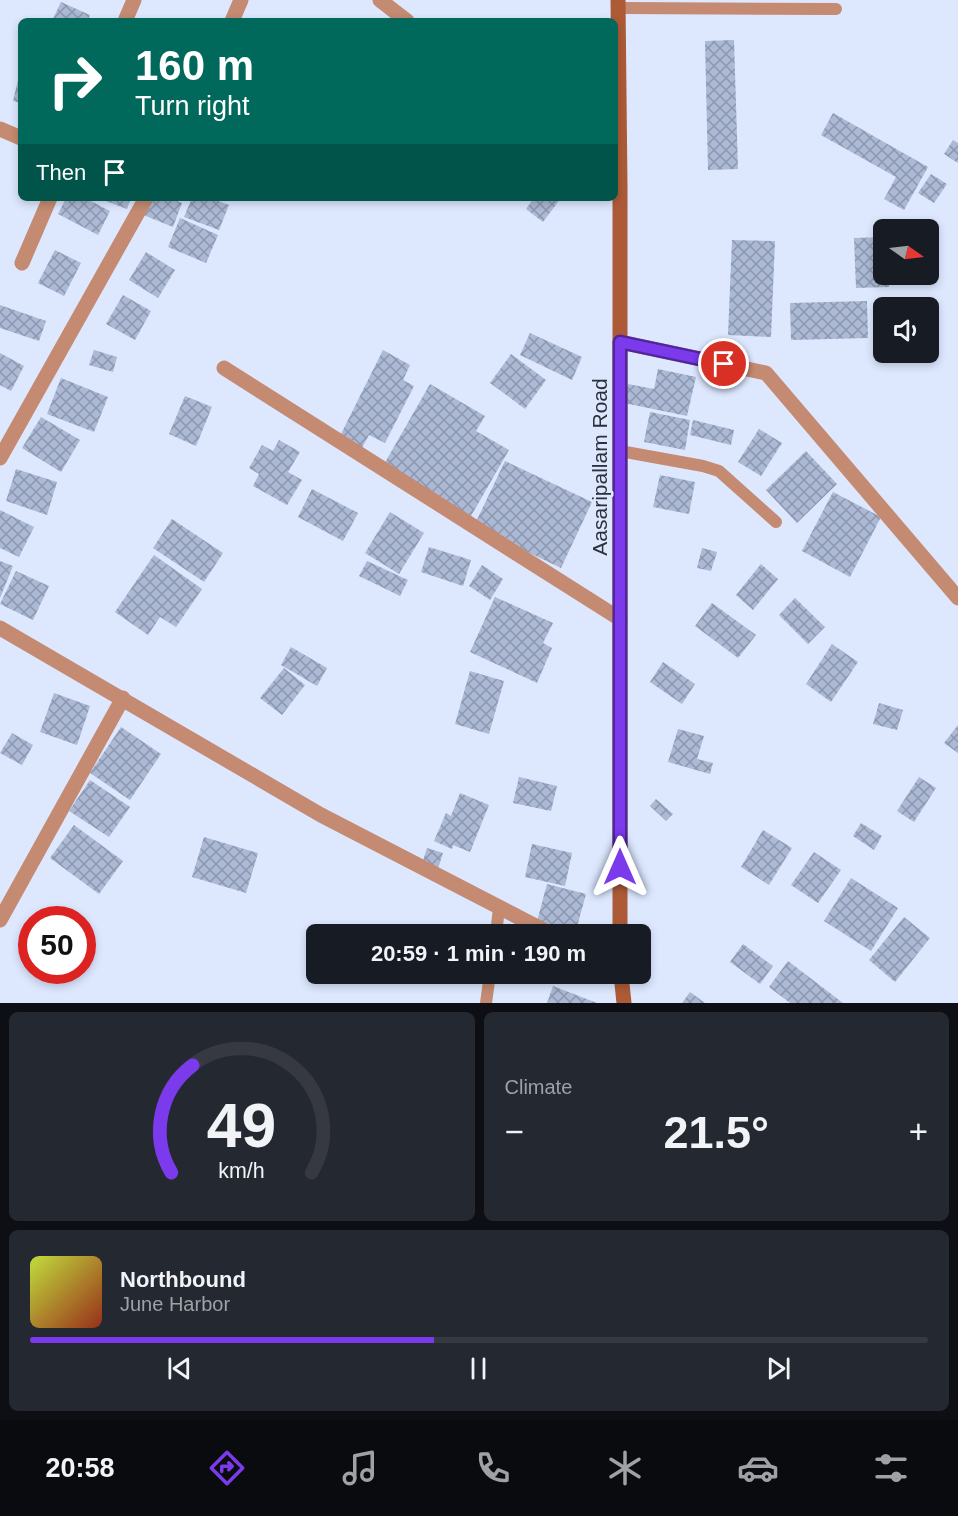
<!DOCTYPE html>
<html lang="en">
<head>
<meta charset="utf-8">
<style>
	body { margin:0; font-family:Arial,sans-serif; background:#242831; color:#f1f3f6; height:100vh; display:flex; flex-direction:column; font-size:22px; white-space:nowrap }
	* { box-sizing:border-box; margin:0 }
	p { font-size:20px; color:#9ea1a6 }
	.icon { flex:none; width:33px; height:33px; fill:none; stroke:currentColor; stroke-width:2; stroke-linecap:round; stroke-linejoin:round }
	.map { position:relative; height:1003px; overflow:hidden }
	.side { display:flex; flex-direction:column; gap:9px; padding:9px; background:#0d0f14; flex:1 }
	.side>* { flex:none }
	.guide { position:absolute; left:18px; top:18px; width:600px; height:183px; border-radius:9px; box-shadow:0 3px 9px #0003; background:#00695c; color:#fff; overflow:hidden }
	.needle { width:39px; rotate:104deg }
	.fabs { position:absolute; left:873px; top:219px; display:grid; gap:12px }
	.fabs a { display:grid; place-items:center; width:66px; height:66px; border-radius:9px; background:#171b24; box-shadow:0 3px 9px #0003; font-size:30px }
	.speed { position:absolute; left:18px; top:906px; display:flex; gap:12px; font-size:30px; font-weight:700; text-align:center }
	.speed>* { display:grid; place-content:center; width:78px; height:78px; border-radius:50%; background:#171b24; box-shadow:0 3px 9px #0003; line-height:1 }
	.speed .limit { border:9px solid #d22; background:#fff; color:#111 }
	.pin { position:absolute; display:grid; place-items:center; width:51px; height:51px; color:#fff; margin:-26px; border:3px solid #fff; border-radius:50%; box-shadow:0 2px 6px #0007 }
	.me { position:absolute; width:66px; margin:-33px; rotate:0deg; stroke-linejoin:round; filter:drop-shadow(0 0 4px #0008) }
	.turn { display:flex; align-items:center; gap:21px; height:126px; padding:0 18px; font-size:27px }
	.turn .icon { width:78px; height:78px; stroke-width:2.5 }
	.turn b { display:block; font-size:42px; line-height:51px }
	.then { display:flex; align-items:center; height:57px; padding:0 18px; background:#0003; gap:12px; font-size:22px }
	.big { font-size:45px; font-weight:600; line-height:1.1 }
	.side .card { flex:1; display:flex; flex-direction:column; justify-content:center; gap:9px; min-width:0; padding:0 21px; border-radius:9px; background:#242831 }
	.side .dial { align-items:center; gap:0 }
	.dial svg { height:156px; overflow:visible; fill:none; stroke:#363941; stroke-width:7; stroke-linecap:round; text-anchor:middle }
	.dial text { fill:#f1f3f6; stroke:none }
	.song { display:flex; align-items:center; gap:18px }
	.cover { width:72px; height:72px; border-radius:9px; background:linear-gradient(135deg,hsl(70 70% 55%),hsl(10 70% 35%)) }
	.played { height:6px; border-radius:3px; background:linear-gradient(90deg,#7c3aed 45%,#363941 45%) }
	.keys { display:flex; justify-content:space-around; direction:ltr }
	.heat { display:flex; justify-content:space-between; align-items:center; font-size:33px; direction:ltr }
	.side .tiles { flex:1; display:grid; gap:9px; grid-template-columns:1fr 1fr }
	.card:last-child { grid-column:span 2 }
	.trip { position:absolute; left:306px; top:924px; width:345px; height:60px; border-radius:9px; background:#171b24; box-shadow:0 3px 9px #0003; font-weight:600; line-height:60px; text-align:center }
	.menu { display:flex; height:96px; justify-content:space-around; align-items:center; background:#090b0e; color:#9ea1a6 }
	.menu .icon { width:42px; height:42px }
	.menu .current { color:#7c3aed }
	.menu b { font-size:27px; color:#f1f3f6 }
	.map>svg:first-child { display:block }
	.building { fill:url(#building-cross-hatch) }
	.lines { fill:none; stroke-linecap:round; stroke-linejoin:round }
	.service { stroke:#c48a72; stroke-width:12 }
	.minor { stroke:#c48a72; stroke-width:15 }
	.secondary { stroke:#ad5b36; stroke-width:15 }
	.route-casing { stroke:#51269a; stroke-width:15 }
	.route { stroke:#7c3aed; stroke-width:10 }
	.labels { text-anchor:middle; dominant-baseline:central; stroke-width:5; stroke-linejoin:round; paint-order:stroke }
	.street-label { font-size:21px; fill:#2b303b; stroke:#dde8ff }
</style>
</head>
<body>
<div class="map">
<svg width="958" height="1003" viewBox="0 0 958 1003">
	<defs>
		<pattern id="building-cross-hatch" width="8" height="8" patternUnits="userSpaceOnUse" patternTransform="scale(1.5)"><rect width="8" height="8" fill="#acb9d5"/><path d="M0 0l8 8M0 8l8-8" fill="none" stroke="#8c97ae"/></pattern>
	</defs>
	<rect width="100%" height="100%" fill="#dde8ff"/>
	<!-- building -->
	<g class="building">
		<polygon points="61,2 90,15 88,21 52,21"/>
		<polygon points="734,40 738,169 708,170 705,41"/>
		<polygon points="18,80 21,81 21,103 13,101"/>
		<polygon points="833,113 928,167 904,210 884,199 896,177 821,135"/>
		<polygon points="953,140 958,143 958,163 944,154"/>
		<polygon points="931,174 947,184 934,203 918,193"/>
		<polygon points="66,198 85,198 110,211 98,235 58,214"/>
		<polygon points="104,198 131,198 127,209 103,200"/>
		<polygon points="148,198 169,198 182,203 173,227 141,214"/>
		<polygon points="192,198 210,198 229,205 219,230 184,217"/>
		<polygon points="534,198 561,198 543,222 526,209"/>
		<polygon points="180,218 218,235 206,263 168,247"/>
		<polygon points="884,237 884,274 889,274 889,287 856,288 854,238"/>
		<polygon points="732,240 775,241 771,337 728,335"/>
		<polygon points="55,250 81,263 64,296 38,283"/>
		<polygon points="146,252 175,270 158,298 129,280"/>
		<polygon points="123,295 151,311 135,340 106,324"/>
		<polygon points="867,301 868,338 791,340 790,303"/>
		<polygon points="0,305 46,321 39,341 0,328"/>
		<polygon points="530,333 582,357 572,380 520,355"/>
		<polygon points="94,350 117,357 113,372 89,365"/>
		<polygon points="383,350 410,365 403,380 414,386 385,443 369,435 358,455 336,444"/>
		<polygon points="0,353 24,366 11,391 0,385"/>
		<polygon points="511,354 546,380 525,409 490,383"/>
		<polygon points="658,369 696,377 687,416 624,403 628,384 654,389"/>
		<polygon points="61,378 108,397 94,432 47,414"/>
		<polygon points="430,384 485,416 476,431 509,450 471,516 383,466"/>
		<polygon points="185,396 212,407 196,446 169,434"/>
		<polygon points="650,412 690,420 685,450 644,442"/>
		<polygon points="41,417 80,440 61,472 22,448"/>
		<polygon points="693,420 734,430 731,445 690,435"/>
		<polygon points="759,429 782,443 761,476 738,462"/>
		<polygon points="279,440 300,452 288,472 302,480 287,505 253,486 259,474 249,468 262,445 273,451"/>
		<polygon points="806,451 837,484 797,523 766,490"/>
		<polygon points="505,461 592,502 561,568 474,526"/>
		<polygon points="16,469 57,482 47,515 6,501"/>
		<polygon points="660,475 695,482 689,514 653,507"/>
		<polygon points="312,489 358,513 343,541 298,517"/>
		<polygon points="833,492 881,517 850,577 802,551"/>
		<polygon points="0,510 34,527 19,557 0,548"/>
		<polygon points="390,512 424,533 399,574 365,553"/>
		<polygon points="172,519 223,553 204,582 153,548"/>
		<polygon points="429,547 471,560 463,586 421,572"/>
		<polygon points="702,548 717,552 711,571 697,568"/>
		<polygon points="154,555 202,589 176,627 160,617 148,635 115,612"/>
		<polygon points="0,561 13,566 0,598"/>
		<polygon points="367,561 408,580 400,596 359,576"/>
		<polygon points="761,564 778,579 753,610 736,595"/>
		<polygon points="482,565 503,579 490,600 469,586"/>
		<polygon points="16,571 49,586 33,620 0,604"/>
		<polygon points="495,597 553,623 543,643 552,648 537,683 470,652"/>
		<polygon points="795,598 825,627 808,644 779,615"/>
		<polygon points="712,603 756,635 738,658 695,626"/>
		<polygon points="832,644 858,662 831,702 806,684"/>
		<polygon points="291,647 327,668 317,686 281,665"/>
		<polygon points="663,662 695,684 682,704 650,682"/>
		<polygon points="284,668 305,685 282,715 260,698"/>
		<polygon points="470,671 504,681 489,734 455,724"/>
		<polygon points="54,693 90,706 77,745 40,732"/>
		<polygon points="879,703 903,710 897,730 873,724"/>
		<polygon points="958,725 958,753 944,743"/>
		<polygon points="121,727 161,754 130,800 90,773"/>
		<polygon points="678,729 704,736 697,759 713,763 710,774 668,762"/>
		<polygon points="12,733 33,745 22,765 0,753"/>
		<polygon points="519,777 557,786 551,811 513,803"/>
		<polygon points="919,777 936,788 914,822 897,811"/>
		<polygon points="90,780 130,807 109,837 69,811"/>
		<polygon points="460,793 489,805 470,852 453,845 452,849 434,841 446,813 451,816"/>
		<polygon points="656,799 673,814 666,821 650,806"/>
		<polygon points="861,823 882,836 874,850 853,836"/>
		<polygon points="74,825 123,861 99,894 50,858"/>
		<polygon points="763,830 792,848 769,885 741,867"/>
		<polygon points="204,837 258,853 246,893 192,877"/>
		<polygon points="532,844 572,853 565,886 525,877"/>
		<polygon points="427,848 443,853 436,875 420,870"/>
		<polygon points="814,852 841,870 818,903 791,885"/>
		<polygon points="851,878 898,908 871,951 824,921"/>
		<polygon points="547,884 586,894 575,934 536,925"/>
		<polygon points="904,917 930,938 895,982 869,960"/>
		<polygon points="743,944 773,966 760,984 730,962"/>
		<polygon points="788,961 843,1003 790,1003 769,987"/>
		<rect x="508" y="974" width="26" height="9"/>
		<polygon points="553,986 597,1003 547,1003"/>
		<polygon points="690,992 705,1003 682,1003"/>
	</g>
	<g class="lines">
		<!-- service -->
		<g class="service">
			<polyline points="619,8 836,9"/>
			<polyline points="620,451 703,466 719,471 776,522"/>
			<polyline points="496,934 499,908"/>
			<polyline points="486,1003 490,974"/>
		</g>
		<!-- minor -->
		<g class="minor">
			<polyline points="380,0 407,21"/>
			<polyline points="125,21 134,0"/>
			<polyline points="232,21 241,0"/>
			<polyline points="0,129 21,138"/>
			<polyline points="22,263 50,198"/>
			<polyline points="620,342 766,373 958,598"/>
			<polyline points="224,368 620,619"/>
			<polyline points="0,458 146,198"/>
			<polyline points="0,628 321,815 551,934"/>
			<polyline points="0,920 123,698"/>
		</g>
		<!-- secondary -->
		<g class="secondary">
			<polyline points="618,0 620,185 620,934"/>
			<polyline points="621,974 624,1003"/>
		</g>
	</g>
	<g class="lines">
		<defs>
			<polyline id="route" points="620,867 620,342 724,364"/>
		</defs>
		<!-- route casing -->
		<use href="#route" class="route-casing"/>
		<!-- route -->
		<use href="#route" class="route"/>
	</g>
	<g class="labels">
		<!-- street labels -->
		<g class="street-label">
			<text transform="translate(599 467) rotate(-90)">Aasaripallam Road</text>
		</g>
	</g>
</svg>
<div class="fabs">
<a><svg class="needle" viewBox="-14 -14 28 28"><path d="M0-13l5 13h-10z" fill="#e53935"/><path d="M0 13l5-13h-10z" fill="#9ea1a6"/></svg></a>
<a><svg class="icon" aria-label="sound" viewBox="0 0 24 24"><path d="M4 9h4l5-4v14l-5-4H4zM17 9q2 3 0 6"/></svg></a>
</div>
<div class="speed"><div class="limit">50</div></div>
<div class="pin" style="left:724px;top:364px;background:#d93025"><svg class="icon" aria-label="arrive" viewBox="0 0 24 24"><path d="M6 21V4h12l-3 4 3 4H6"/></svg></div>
<svg class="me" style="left:620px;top:867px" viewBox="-20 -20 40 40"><path d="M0-17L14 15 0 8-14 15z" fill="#7c3aed" stroke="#fff" stroke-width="4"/></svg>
<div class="trip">20:59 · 1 min · 190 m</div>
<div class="guide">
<div class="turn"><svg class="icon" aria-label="right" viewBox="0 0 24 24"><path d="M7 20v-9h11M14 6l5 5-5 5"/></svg><div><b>160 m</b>Turn right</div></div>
<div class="then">Then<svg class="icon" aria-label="arrive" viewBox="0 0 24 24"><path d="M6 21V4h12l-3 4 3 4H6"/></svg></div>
</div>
</div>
<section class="side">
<div class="tiles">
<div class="card dial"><svg viewBox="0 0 100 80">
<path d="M14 69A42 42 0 1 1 86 69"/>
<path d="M14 69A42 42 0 0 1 25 14" stroke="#7c3aed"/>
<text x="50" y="56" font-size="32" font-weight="700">49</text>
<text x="50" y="72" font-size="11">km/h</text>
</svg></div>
<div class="card"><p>Climate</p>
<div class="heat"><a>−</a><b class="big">21.5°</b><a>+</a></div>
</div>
<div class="card">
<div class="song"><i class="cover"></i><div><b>Northbound</b><p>June Harbor</p></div></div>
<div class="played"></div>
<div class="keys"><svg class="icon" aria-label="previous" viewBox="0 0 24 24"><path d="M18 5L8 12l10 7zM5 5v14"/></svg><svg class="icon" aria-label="pause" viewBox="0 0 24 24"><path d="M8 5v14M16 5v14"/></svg><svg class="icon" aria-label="next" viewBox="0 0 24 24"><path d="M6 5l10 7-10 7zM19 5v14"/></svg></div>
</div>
</div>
</section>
<nav class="menu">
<b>20:58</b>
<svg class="icon current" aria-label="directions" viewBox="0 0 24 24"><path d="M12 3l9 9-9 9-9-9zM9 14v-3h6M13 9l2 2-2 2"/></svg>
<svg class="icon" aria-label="music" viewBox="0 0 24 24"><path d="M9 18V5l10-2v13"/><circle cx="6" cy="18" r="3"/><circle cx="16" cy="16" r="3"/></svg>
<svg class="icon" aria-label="phone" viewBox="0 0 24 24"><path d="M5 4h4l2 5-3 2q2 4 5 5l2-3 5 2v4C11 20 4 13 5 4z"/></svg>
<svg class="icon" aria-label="climate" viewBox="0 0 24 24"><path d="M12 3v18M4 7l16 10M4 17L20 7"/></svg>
<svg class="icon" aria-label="car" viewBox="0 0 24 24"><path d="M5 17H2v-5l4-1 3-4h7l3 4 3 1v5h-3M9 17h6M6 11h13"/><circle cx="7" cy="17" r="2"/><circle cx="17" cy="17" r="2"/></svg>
<svg class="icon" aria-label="filters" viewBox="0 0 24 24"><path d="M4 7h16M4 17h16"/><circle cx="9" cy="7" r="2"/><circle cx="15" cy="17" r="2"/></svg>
</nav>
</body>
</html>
